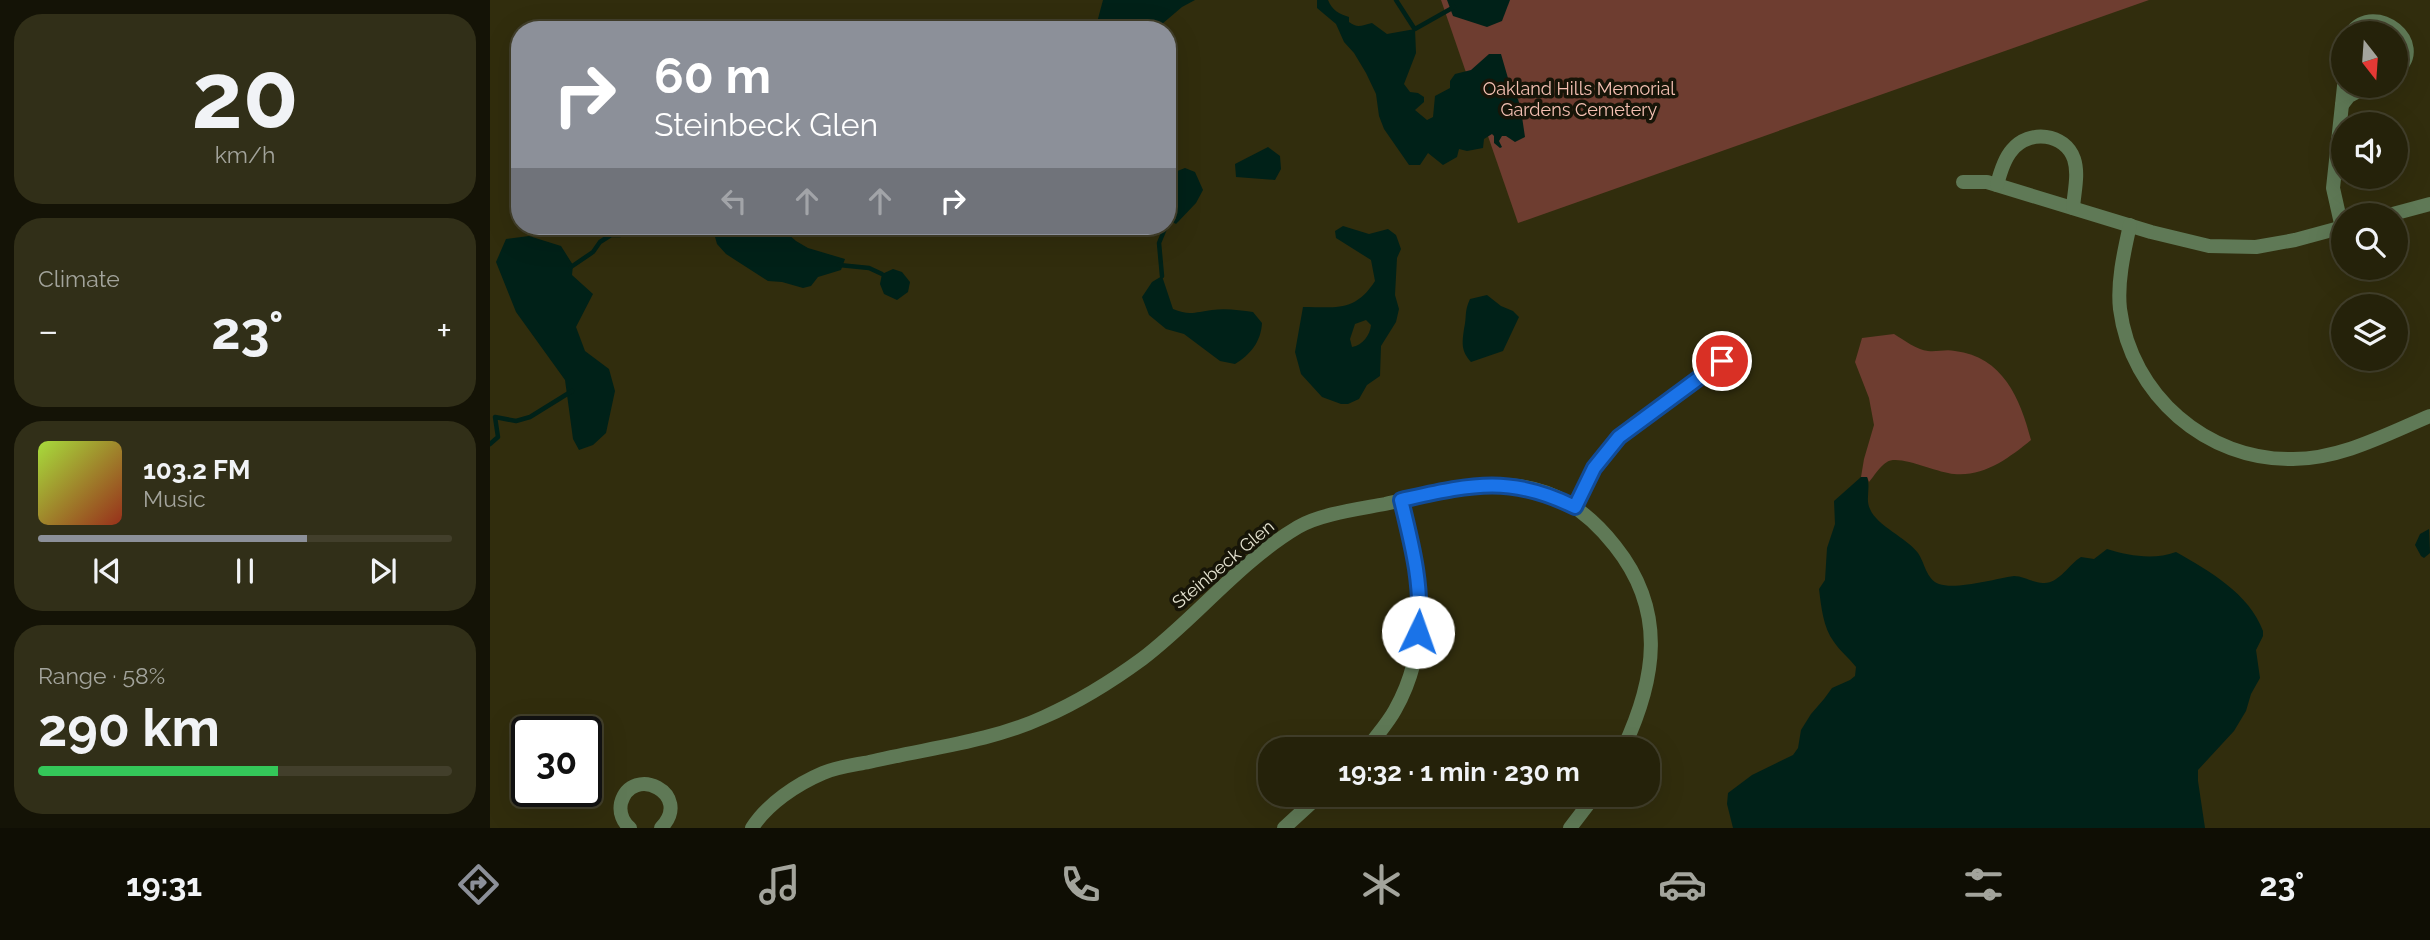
<!DOCTYPE html>
<html lang="en">
<head>
<meta charset="utf-8">
<style>
	body { margin:0; font-family:Raleway,sans-serif; background:#312f18; color:#f1f3f6; height:100vh; display:flex; flex-direction:column; font-size:26px; white-space:nowrap }
	* { box-sizing:border-box; margin:0 }
	p { font-size:23px; color:#a3a49c }
	.icon { flex:none; width:38px; height:38px; fill:none; stroke:currentColor; stroke-width:2; stroke-linecap:round; stroke-linejoin:round }
	.map { position:relative; flex:1; overflow:hidden }
	.sheet { display:flex; flex-direction:column; gap:14px; padding:14px; background:#141306; width:490px }
	.sheet>* { flex:none }
	.hud { position:absolute; left:21px; top:21px; width:665px; height:214px; border-radius:28px; box-shadow:0 7px 28px #0002,0 0 0 2px #423f2b; background:#8c9099; color:#fff; overflow:hidden }
	.needle { width:46px; rotate:163deg }
	.tools { position:absolute; left:1841px; top:21px; display:grid; gap:14px }
	.tools a { display:grid; place-items:center; width:77px; height:77px; border-radius:50%; background:#25220a; box-shadow:0 7px 28px #0002,0 0 0 2px #423f2b; font-size:35px }
	.speed { position:absolute; left:21px; top:716px; display:flex; gap:14px; font-size:35px; font-weight:700; text-align:center }
	.speed>* { display:grid; place-content:center; width:91px; height:91px; border-radius:50%; background:#25220a; box-shadow:0 7px 28px #0002,0 0 0 2px #423f2b; line-height:1 }
	.speed .limit { border:4px solid #111; border-radius:10px; background:#fff; color:#111 }
	.pin { position:absolute; display:grid; place-items:center; width:60px; height:60px; color:#fff; margin:-30px; border:4px solid #fff; border-radius:50%; box-shadow:0 2px 7px #0007 }
	.me { position:absolute; width:77px; margin:-38px; rotate:3deg; stroke-linejoin:round; filter:drop-shadow(0 0 5px #0008) }
	.turn { display:flex; align-items:center; gap:24px; height:147px; padding:0 28px; font-size:32px }
	.turn .icon { width:91px; height:91px; stroke-width:2.5 }
	.turn b { display:block; font-size:49px; line-height:60px }
	.lanes { display:flex; align-items:center; height:66px; padding:0 28px; background:#0003; justify-content:center; gap:35px; direction:ltr }
	.lanes .off { opacity:.35 }
	.big { font-size:52px; font-weight:700; line-height:1.1 }
	.sheet .tile { flex:1; display:flex; flex-direction:column; justify-content:center; gap:10px; min-width:0; padding:0 24px; border-radius:28px; background:#312f18 }
	.sheet .dial { align-items:center; gap:0 }
	.dial b { font-size:91px; line-height:1 }
	.song { display:flex; align-items:center; gap:21px }
	.cover { width:84px; height:84px; border-radius:10px; background:linear-gradient(135deg,hsl(80 70% 55%),hsl(10 70% 35%)) }
	.played { height:7px; border-radius:4px; background:linear-gradient(90deg,#8c9099 65%,#423f2b 65%) }
	.keys { display:flex; justify-content:space-around; direction:ltr }
	.heat { display:flex; justify-content:space-between; align-items:center; font-size:38px; direction:ltr }
	.charge { height:10px; border-radius:5px; background:linear-gradient(90deg,#34c759 58%,#423f2b 0) }
	.trip { position:absolute; left:768px; top:737px; width:402px; height:70px; border-radius:28px; background:#25220a; box-shadow:0 7px 28px #0002,0 0 0 2px #423f2b; font-weight:700; line-height:70px; text-align:center }
	.tab-bar { display:flex; height:112px; justify-content:space-around; align-items:center; background:#0f0e04; color:#a3a49c }
	.tab-bar .icon { width:49px; height:49px }
	.tab-bar .active { color:#8c9099 }
	.tab-bar b { font-size:32px; color:#f1f3f6 }
	main { display:flex; flex:1; min-height:0 }
	.map>svg:first-child { display:block }
	.green { fill:#6e3d30 }
	.water { fill:#002118; fill-rule:evenodd }
	.lines { fill:none; stroke-linecap:round; stroke-linejoin:round }
	.stream { stroke:#002118; stroke-width:4.5 }
	.street { stroke:#5f7956; stroke-width:14 }
	.route-casing { stroke:#114b97; stroke-width:18 }
	.route { stroke:#1a73e8; stroke-width:12 }
	.labels { text-anchor:middle; dominant-baseline:central; stroke-width:7; stroke-linejoin:round; paint-order:stroke }
	.park-label { font-size:18px; fill:#f5c1b3; stroke:#171508 }
	.street-label { font-size:18px; fill:#e4e2d0; stroke:#171508 }
</style>
</head>
<body>
<main>
<section class="sheet">
<div class="tile dial"><b>20</b><p>km/h</p></div>
<div class="tile"><p>Climate</p>
<div class="heat"><a>−</a><b class="big">23°</b><a>+</a></div>
</div>
<div class="tile">
<div class="song"><i class="cover"></i><div><b>103.2 FM</b><p>Music</p></div></div>
<div class="played"></div>
<div class="keys"><svg class="icon" aria-label="previous" viewBox="0 0 24 24"><path d="M18 5L8 12l10 7zM5 5v14"/></svg><svg class="icon" aria-label="pause" viewBox="0 0 24 24"><path d="M8 5v14M16 5v14"/></svg><svg class="icon" aria-label="next" viewBox="0 0 24 24"><path d="M6 5l10 7-10 7zM19 5v14"/></svg></div>
</div>
<div class="tile"><p>Range · 58%</p><b class="big">290 km</b><div class="charge"></div></div>
</section>
<div class="map">
<svg width="1940" height="828" viewBox="0 0 1940 828">
	<rect width="100%" height="100%" fill="#312d0d"/>
	<!-- green -->
	<g class="green">
		<polygon points="951,0 1659,0 1028,223"/>
		<path d="M1404,334C1414,340 1427,350 1438,351C1447,352 1456,349 1465,351C1513,357 1530,398 1541,440C1519,458 1494,477 1464,474C1447,473 1409,454 1397,462C1390,466 1384,476 1379,482L1377,477H1371L1374,459L1384,425L1379,398L1365,362L1372,338Z"/>
	</g>
	<!-- water -->
	<g class="water">
		<polygon points="613,0 705,0 692,7 665,30 605,30"/>
		<path d="M827,0H838C842,10 849,14 859,17V22C868,29 872,25 882,23L897,34L925,29L926,53L914,84L920,92L928,93L934,97V102L925,110L937,120L943,117L945,96L960,88V81L965,74L981,70L999,54H1011L1022,92L1028,99L1031,110L1035,137L1025,142L1016,136H1012L1009,141L1012,147L1010,148L1004,143V136L1002,134L994,139L993,148L977,151L969,149L967,157L953,165L938,153L930,165H919L894,129L889,116L886,94L876,73L864,53L854,42L846,24L827,8Z"/>
		<polygon points="957,0 1020,0 1012,21 997,27 963,16"/>
		<polygon points="778,147 790,156 791,169 785,180 746,177 745,164"/>
		<polygon points="695,168 705,172 713,190 706,203 686,224 677,219 677,175"/>
		<polygon points="222,226 289,226 306,241 318,248 355,259 351,270 328,277 321,286 313,288 292,282 278,281 236,254 227,244"/>
		<path d="M853,226L879,234L898,229L906,235L911,249L907,258L905,295L909,309L906,322L891,346L890,376L877,385L869,399L858,404H851L832,397L811,374L805,352L813,307C847,307 865,312 885,281L881,260L846,238L845,231ZM876,320L881,325C880,335 873,345 862,347L860,339L865,324Z"/>
		<polygon points="39,236 71,246 83,265 82,275 103,294 86,327 95,351 119,369 125,391 116,433 103,445 89,450 83,439 75,380 26,312 6,262 16,239"/>
		<polygon points="403,269 412,272 420,282 418,292 407,300 394,294 390,284 392,274"/>
		<path d="M672,276L683,309C699,316 706,312 722,310C735,308 750,310 763,312L772,323C771,342 760,355 745,364L730,361L694,334L676,329L659,315L652,297L662,282Z"/>
		<path d="M997,295L1011,306L1023,311L1029,317L1013,351L981,362C971,351 972,343 974,329C977,316 974,312 980,299Z"/>
		<path d="M1371,477H1377C1381,488 1375,499 1380,509C1387,526 1417,538 1428,553C1435,563 1436,579 1449,584C1466,590 1504,579 1524,576C1534,576 1543,583 1553,583C1569,584 1579,564 1591,557L1604,559L1617,549C1639,556 1664,560 1686,552C1719,571 1759,593 1773,631V636L1766,650L1770,678L1761,694L1756,711L1744,731L1708,770V781L1715,828H1243L1237,804L1238,793L1262,775L1303,755L1308,748L1311,730L1321,714L1334,699L1342,688L1360,680L1365,676L1366,667C1359,658 1350,651 1344,642C1333,628 1331,605 1329,589L1335,580L1337,548L1345,524L1344,501Z"/>
		<polygon points="1939,529 1940,553 1934,558 1931,556 1925,545 1930,534"/>
	</g>
	<g class="lines">
		<!-- stream -->
		<g class="stream">
			<polyline points="906,0 924,28"/>
			<polyline points="925,29 964,7"/>
			<polyline points="349,265 379,268 392,274"/>
			<polyline points="81,267 103,252 110,242 121,235 130,235 146,226"/>
			<polyline points="672,276 669,243 676,226"/>
			<polyline points="0,444 8,437 5,417 26,421 40,417 82,391"/>
		</g>
		<!-- street -->
		<g class="street">
			<path d="M1861,33C1885,0 1940,44 1906,71"/>
			<polyline points="1852,105 1859,96 1878,86"/>
			<polyline points="1473,182 1497,182 1661,232 1719,246 1766,247 1805,240 1853,227"/>
			<path d="M1507,185C1510,173 1514,159 1522,150C1539,129 1575,133 1584,159C1589,174 1584,193 1583,208"/>
			<polyline points="1899,215 1940,204"/>
			<path d="M1640,225C1634,252 1627,282 1630,309C1641,395 1717,461 1803,459C1851,459 1897,434 1940,416"/>
			<polyline points="1852,228 1843,188 1854,86"/>
			<polyline points="1085,507 1104,468 1129,437 1232,361"/>
			<path d="M877,749C886,736 898,723 905,710C944,641 929,572 911,500"/>
			<path d="M140,828C133,822 129,813 131,803C142,763 204,794 171,828"/>
			<path d="M262,828C277,804 307,784 333,773C347,767 364,765 379,762C437,748 500,742 554,717C588,702 622,681 652,659C706,618 749,562 808,527C830,514 869,509 895,504C987,484 1057,460 1125,546C1177,611 1166,679 1133,749"/>
			<polyline points="794,828 831,794"/>
			<polyline points="1080,828 1106,794"/>
		</g>
	</g>
	<g class="lines">
		<defs>
			<path id="route" d="M928,632C933,586 922,545 911,500C979,485 1019,474 1085,507L1104,468L1129,437L1232,361"/>
		</defs>
		<!-- route casing -->
		<use href="#route" class="route-casing"/>
		<!-- route -->
		<use href="#route" class="route"/>
	</g>
	<g class="labels">
		<!-- park labels -->
		<g class="park-label">
			<text x="1089" y="88">Oakland Hills Memorial<tspan x="1089" dy="21">Gardens Cemetery</tspan></text>
		</g>
		<!-- street labels -->
		<g class="street-label">
			<text transform="translate(733 564) rotate(-40)">Steinbeck Glen</text>
		</g>
	</g>
</svg>
<div class="tools">
<a><svg class="needle" viewBox="-14 -14 28 28"><path d="M0-13l5 13h-10z" fill="#e53935"/><path d="M0 13l5-13h-10z" fill="#a3a49c"/></svg></a>
<a><svg class="icon" aria-label="sound" viewBox="0 0 24 24"><path d="M4 9h4l5-4v14l-5-4H4zM17 9q2 3 0 6"/></svg></a>
<a><svg class="icon" aria-label="search" viewBox="0 0 24 24"><circle cx="10" cy="10" r="6"/><path d="M15 15l6 6"/></svg></a>
<a><svg class="icon" aria-label="layers" viewBox="0 0 24 24"><path d="M12 4l9 5-9 5-9-5zM3 14l9 5 9-5"/></svg></a>
</div>
<div class="speed"><div class="limit">30</div></div>
<div class="pin" style="left:1232px;top:361px;background:#d93025"><svg class="icon" aria-label="arrive" viewBox="0 0 24 24"><path d="M6 21V4h12l-3 4 3 4H6"/></svg></div>
<svg class="me" style="left:928px;top:632px" viewBox="-20 -20 40 40"><circle r="19" fill="#fff"/><path d="M0-13L10 11 0 6-10 11z" fill="#1a73e8"/></svg>
<div class="trip">19:32 · 1 min · 230 m</div>
<div class="hud">
<div class="turn"><svg class="icon" aria-label="right" viewBox="0 0 24 24"><path d="M7 20v-9h11M14 6l5 5-5 5"/></svg><div><b>60 m</b>Steinbeck Glen</div></div>
<div class="lanes"><svg class="icon off" aria-label="left" viewBox="0 0 24 24"><path d="M17 20v-9H6M10 6l-5 5 5 5"/></svg><svg class="icon off" aria-label="ahead" viewBox="0 0 24 24"><path d="M12 20V5M6 11l6-6 6 6"/></svg><svg class="icon off" aria-label="ahead" viewBox="0 0 24 24"><path d="M12 20V5M6 11l6-6 6 6"/></svg><svg class="icon" aria-label="right" viewBox="0 0 24 24"><path d="M7 20v-9h11M14 6l5 5-5 5"/></svg></div>
</div>
</div>
</main>
<nav class="tab-bar">
<b>19:31</b>
<svg class="icon active" aria-label="directions" viewBox="0 0 24 24"><path d="M12 3l9 9-9 9-9-9zM9 14v-3h6M13 9l2 2-2 2"/></svg>
<svg class="icon" aria-label="music" viewBox="0 0 24 24"><path d="M9 18V5l10-2v13"/><circle cx="6" cy="18" r="3"/><circle cx="16" cy="16" r="3"/></svg>
<svg class="icon" aria-label="phone" viewBox="0 0 24 24"><path d="M5 4h4l2 5-3 2q2 4 5 5l2-3 5 2v4C11 20 4 13 5 4z"/></svg>
<svg class="icon" aria-label="climate" viewBox="0 0 24 24"><path d="M12 3v18M4 7l16 10M4 17L20 7"/></svg>
<svg class="icon" aria-label="car" viewBox="0 0 24 24"><path d="M5 17H2v-5l4-1 3-4h7l3 4 3 1v5h-3M9 17h6M6 11h13"/><circle cx="7" cy="17" r="2"/><circle cx="17" cy="17" r="2"/></svg>
<svg class="icon" aria-label="filters" viewBox="0 0 24 24"><path d="M4 7h16M4 17h16"/><circle cx="9" cy="7" r="2"/><circle cx="15" cy="17" r="2"/></svg>
<b>23°</b>
</nav>
</body>
</html>
